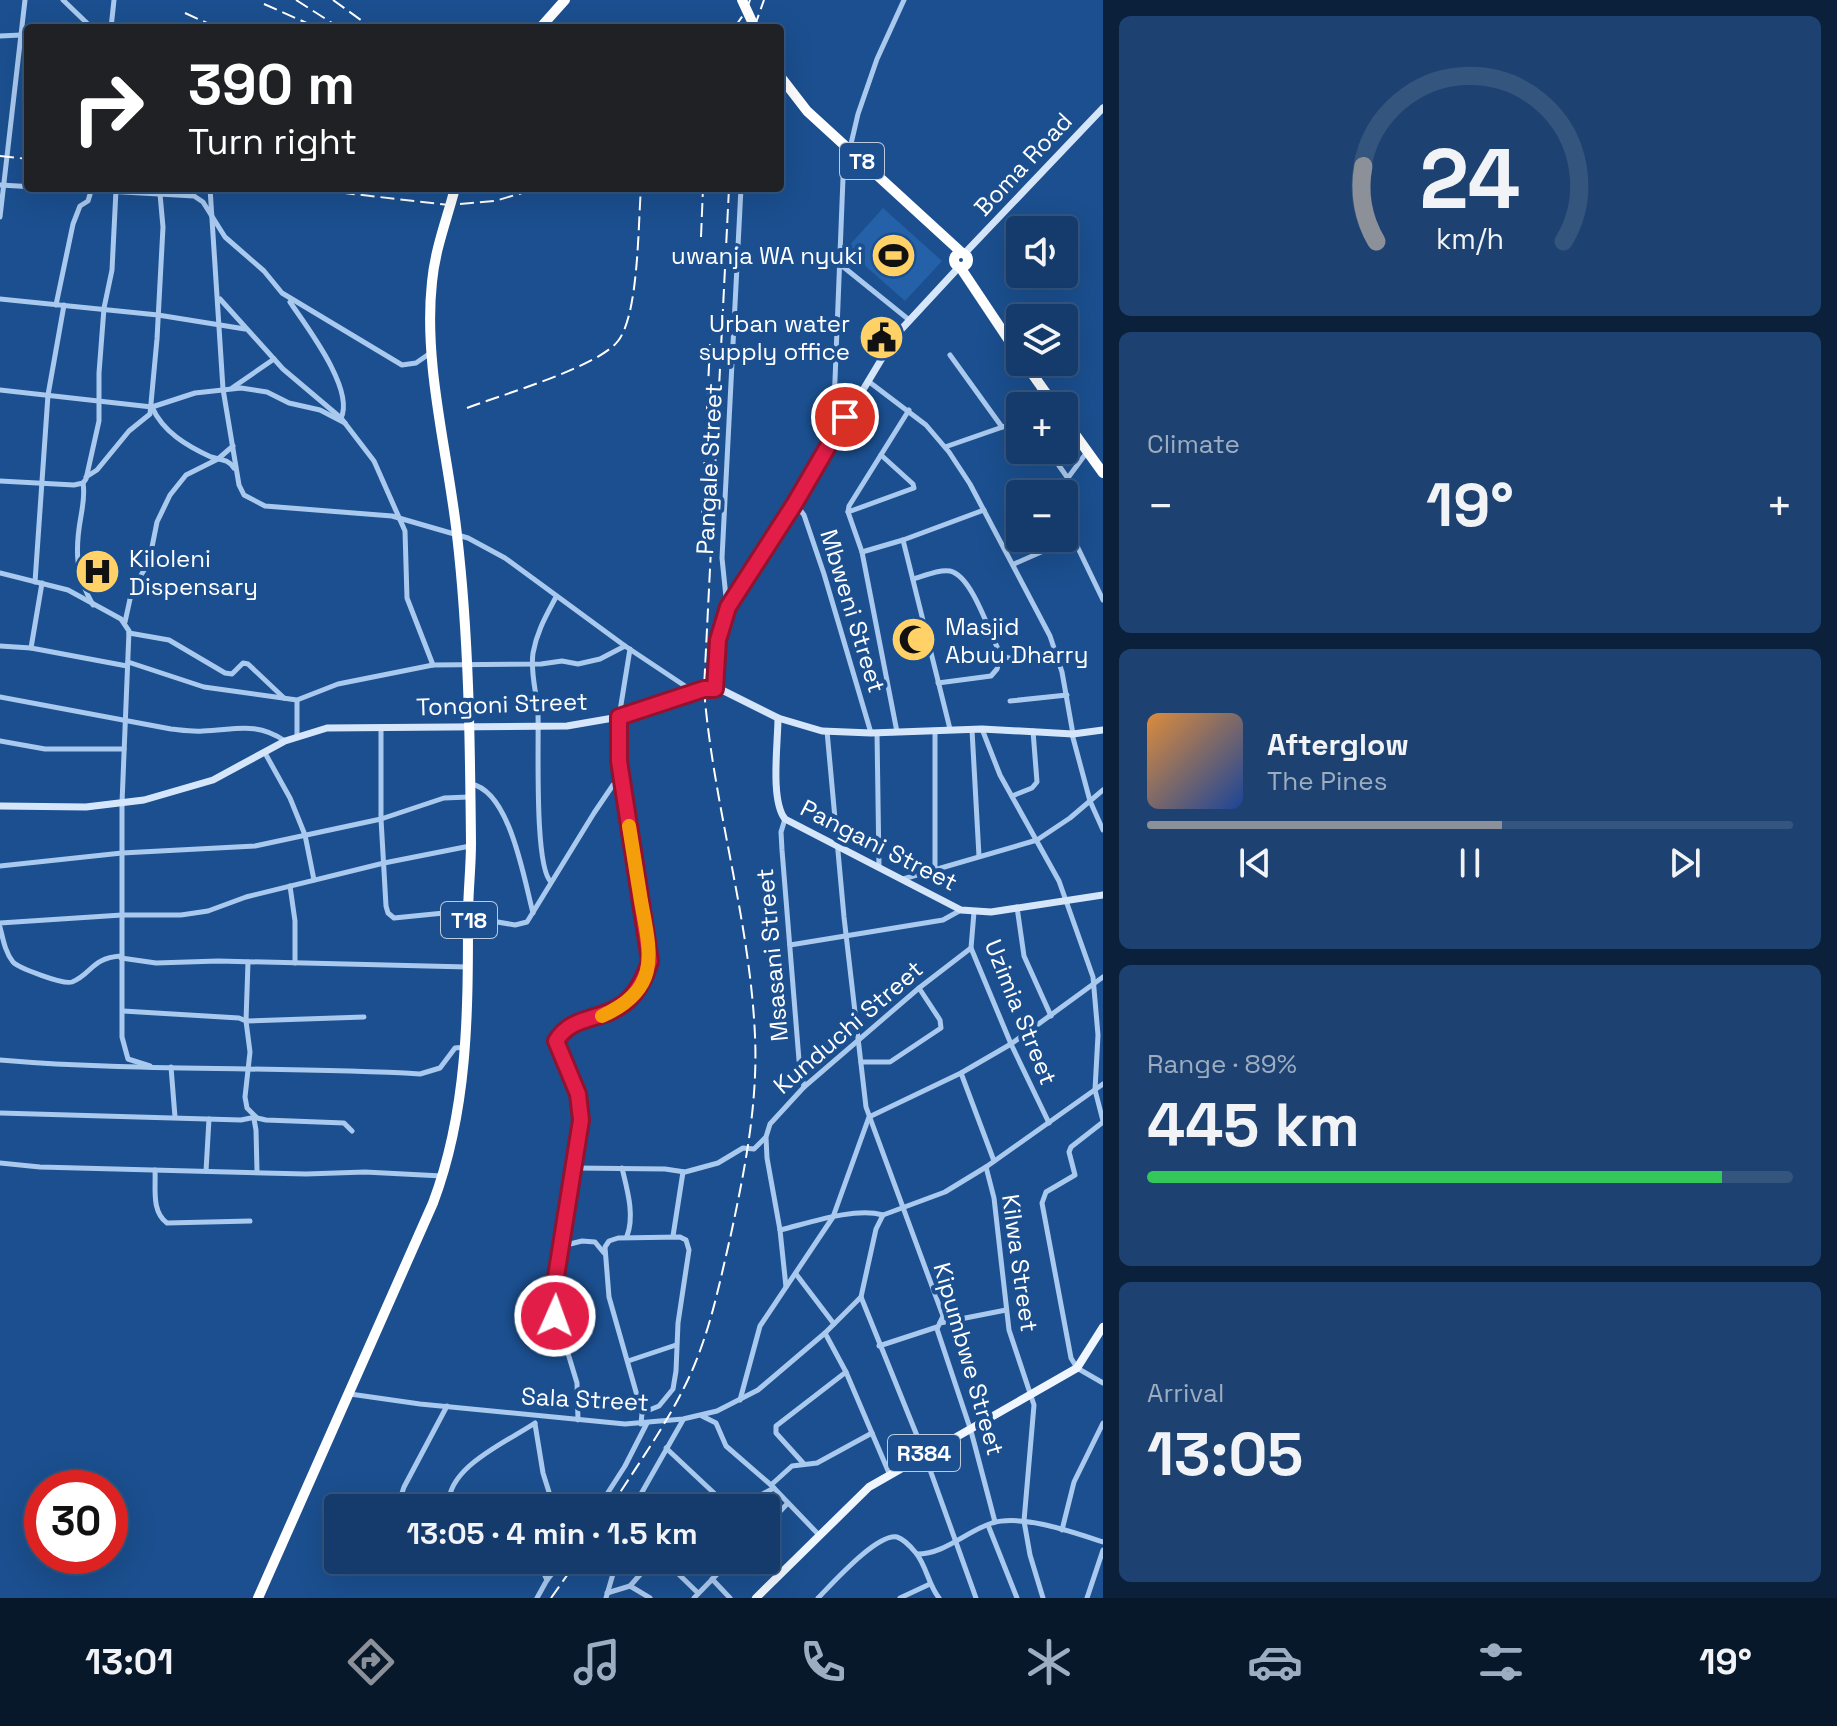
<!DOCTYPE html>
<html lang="en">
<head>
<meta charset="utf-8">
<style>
	body { margin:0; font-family:"Space Grotesk",sans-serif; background:#1d4271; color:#f1f3f6; height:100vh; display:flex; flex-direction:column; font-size:30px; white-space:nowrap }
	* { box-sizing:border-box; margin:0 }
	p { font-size:26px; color:#9dadc1 }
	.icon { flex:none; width:44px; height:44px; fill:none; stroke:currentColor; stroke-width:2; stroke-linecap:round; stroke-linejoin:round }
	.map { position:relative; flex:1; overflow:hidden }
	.drawer { display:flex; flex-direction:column; gap:16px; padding:16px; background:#0b203b; width:734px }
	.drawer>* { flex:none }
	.hud { position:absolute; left:24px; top:24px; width:760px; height:168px; border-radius:8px; box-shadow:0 8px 32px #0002,0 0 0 2px #33557e; background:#202124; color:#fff; overflow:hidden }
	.tools { position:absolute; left:1006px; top:216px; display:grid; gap:16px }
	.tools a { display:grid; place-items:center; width:72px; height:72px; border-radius:8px; background:#143b6b; box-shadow:0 8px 32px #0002,0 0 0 2px #33557e; font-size:40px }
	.speed { position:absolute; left:24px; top:1470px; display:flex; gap:16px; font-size:40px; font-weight:700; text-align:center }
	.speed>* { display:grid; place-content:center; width:104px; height:104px; border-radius:50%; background:#143b6b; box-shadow:0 8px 32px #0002,0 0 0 2px #33557e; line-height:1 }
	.speed .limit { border:12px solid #d22; background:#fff; color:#111 }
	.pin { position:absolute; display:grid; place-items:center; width:68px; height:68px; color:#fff; margin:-34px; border:4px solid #fff; border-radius:50%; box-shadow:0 2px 8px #0007 }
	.me { position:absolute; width:88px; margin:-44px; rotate:2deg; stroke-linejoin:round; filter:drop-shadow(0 0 6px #0008) }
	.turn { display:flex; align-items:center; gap:28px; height:168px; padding:0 32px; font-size:36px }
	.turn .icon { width:104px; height:104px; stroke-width:2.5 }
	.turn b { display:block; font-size:56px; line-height:68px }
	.big { font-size:60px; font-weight:700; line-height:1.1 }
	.drawer .card { flex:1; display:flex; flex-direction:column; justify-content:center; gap:12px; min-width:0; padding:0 28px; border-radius:12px; background:#1d4271 }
	.drawer .dial { align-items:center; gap:0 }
	.dial svg { height:208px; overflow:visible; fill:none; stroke:#33557e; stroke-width:7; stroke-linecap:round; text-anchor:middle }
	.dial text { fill:#f1f3f6; stroke:none }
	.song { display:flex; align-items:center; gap:24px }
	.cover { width:96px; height:96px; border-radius:12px; background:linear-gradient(135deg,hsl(30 70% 55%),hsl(220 70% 35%)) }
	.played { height:8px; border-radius:4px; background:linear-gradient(90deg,#8c9099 55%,#33557e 55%) }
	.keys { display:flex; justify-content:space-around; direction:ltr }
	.heat { display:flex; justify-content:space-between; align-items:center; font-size:44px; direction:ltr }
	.charge { height:12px; border-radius:6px; background:linear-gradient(90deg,#34c759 89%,#33557e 0) }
	.trip { position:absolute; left:324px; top:1494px; width:456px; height:80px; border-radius:8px; background:#143b6b; box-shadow:0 8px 32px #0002,0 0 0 2px #33557e; font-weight:700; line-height:80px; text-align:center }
	.dock { display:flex; height:128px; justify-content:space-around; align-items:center; background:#08182b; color:#9dadc1 }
	.dock .icon { width:56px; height:56px }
	.dock .active { color:#8c9099 }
	.dock b { font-size:36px; color:#f1f3f6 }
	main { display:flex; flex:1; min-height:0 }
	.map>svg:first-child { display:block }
	.green { fill:#2461a8 }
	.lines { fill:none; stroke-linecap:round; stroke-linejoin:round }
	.street { stroke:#a9c9ee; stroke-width:5 }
	.secondary { stroke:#d6e6fa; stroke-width:7 }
	.primary { stroke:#f0f6ff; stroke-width:8 }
	.highway { stroke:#fff; stroke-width:10 }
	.rail { stroke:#fff; stroke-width:2; stroke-dasharray:14 6; stroke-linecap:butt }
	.route-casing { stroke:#92132f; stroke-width:20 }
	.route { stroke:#e11d48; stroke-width:14 }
	.slow { stroke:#f59e0b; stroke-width:14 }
	.labels { text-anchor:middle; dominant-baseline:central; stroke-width:8; stroke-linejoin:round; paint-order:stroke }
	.shield { fill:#1b4f8f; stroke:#bbcadd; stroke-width:2 }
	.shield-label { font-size:22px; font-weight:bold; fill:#fff }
	.street-label { font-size:24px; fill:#fff; stroke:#1b4f8f }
	.poi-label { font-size:24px; fill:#fff; stroke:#1b4f8f; text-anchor:end }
</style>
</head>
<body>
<main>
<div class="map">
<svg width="1103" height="1598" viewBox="0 0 1103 1598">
	<rect width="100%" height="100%" fill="#1b4f8f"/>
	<!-- green -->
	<polygon class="green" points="883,208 942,261 905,301 846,249"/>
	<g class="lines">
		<!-- street -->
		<g class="street">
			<polyline points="63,0 92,28"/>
			<polyline points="111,28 114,0"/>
			<polyline points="0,36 21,35"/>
			<polyline points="0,185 194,196 203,202 225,237 264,271 282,293 402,365 416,363 429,354"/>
			<polyline points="210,188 223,389 239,485 244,495 265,506 392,516 468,538 505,558 625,646 694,692"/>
			<polyline points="0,217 25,0"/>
			<polyline points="841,265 908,319"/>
			<polyline points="0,299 158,315 245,329"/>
			<polyline points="220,299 283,369 341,418 374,461 405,531 407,598 433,665"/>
			<path d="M290,302C306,326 355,389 341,418"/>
			<polyline points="56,305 73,224 80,206 88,201 91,191"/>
			<polyline points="950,355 1002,427"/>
			<polyline points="868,381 926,425 949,452 970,484 1050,636 1062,672 1073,734"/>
			<polyline points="232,388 274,359"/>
			<polyline points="0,390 152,407 195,393 241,388 267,392 289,403 320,410 345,423"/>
			<path d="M152,407C163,432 187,446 211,457C221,460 228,459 234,468"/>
			<polyline points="845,417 834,405 843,178 858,114 877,59 904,0"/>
			<polyline points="945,447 1020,421"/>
			<polyline points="1048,450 1067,477"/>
			<polyline points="86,477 97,470 129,431 150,414 157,339 163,227 160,194"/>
			<polyline points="0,481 74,485 83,483 86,479 99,421 99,373 104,308 112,270 116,190"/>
			<path d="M83,483C85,494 83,505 81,516C75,549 75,574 93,605"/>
			<polyline points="1056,494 1087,452"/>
			<polyline points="795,503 804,515 824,574 871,733"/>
			<polyline points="848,512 914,488 913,484 881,455"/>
			<polyline points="1064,519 1103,600"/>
			<polyline points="903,540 950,729"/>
			<polyline points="862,552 903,540 984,510"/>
			<polyline points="1014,564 1073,538"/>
			<polyline points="0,573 68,590 121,619 129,631 122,803 122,1037 128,1059 150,1066"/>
			<path d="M913,579C924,576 939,569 950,571C973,576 990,636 1001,655L1009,658L1058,656"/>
			<polyline points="35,582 48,395 64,305"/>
			<polyline points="727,607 722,558 741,188"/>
			<polyline points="125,622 132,590 149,562 157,522 170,495 186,475 218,459 233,446"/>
			<polyline points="129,633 169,640 225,673 232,674 243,663 248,664 284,698"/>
			<polyline points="0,646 31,648 127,666"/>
			<polyline points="31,648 42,583"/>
			<polyline points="128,662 204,687 297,700 338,684 433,665 541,664 562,661 578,664 600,659 625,646"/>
			<polyline points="938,683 991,676 997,669 1001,655"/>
			<path d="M0,697L171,729C181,730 192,732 203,731C235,730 256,721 285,741"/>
			<polyline points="1010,701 1067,695"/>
			<polyline points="381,727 381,819 386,906 388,913 394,918 444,913 515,925 527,922 594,813 613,785 621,779"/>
			<polyline points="982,729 1000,775 1059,881 1093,977 1098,1035 1095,1090 1103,1121"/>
			<polyline points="972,730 979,856"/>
			<polyline points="827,731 844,917 866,1107 943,1316 937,1329 971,1431 995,1522"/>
			<polyline points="935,731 935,868"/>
			<polyline points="897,732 862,552 848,512 849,506 909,410"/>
			<polyline points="877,733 879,866"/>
			<polyline points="1072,734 1090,801 1103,830"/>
			<polyline points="297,736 297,701"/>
			<polyline points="0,741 45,749 124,749"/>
			<polyline points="265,753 290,798 305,835 314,880"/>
			<path d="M471,784C510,791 524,879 533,913"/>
			<polyline points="1012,796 1032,788 1037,782 1033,731"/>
			<polyline points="785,819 781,832 782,850 799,1060 804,1087"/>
			<polyline points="0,866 122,853 255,846 381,819 444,798 469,797"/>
			<polyline points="903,879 1037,840 1070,818 1103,790"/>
			<path d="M551,882C534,867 539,742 538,714C537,693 530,673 533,653C537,631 546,616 556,597"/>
			<polyline points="290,886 295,921 295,963"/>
			<polyline points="1017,907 1024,956 1051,1016"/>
			<polyline points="974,912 971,948 1011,1044 1049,1123"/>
			<polyline points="0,923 122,915 181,915 208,911 246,897 384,863 470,846"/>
			<path d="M0,927C3,939 5,952 13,962C19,968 63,985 72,982C92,974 91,958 121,956"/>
			<polyline points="790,945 943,920 961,910"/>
			<polyline points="121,958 156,963 218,961 468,967"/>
			<polyline points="248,962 246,1021 250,1052 245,1097 247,1108 257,1118 266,1120 344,1123 352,1131"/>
			<polyline points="123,1011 239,1018 246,1021 364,1017"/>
			<path d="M0,1060C140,1072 280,1066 420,1074L440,1068L455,1048L466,1047"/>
			<polyline points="861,1062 890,1062 941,1028 940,1020 919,988"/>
			<polyline points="171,1067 175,1117"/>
			<polyline points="961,1073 994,1161"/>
			<polyline points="0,1113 241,1120 256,1117"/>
			<polyline points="254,1119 256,1130 257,1171"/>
			<polyline points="1103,1122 1071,1147 1069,1152 1075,1175 1046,1192 1042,1203 1071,1358 1077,1368 1103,1383"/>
			<polyline points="0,1163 40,1167 306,1174 365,1172 442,1176"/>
			<polyline points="986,1167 994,1198 1009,1330 1034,1405 1024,1521 1030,1555 1043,1598"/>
			<polyline points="575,1168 665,1169 685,1172 718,1163 743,1148 754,1149 765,1138"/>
			<path d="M622,1168C627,1189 635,1215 627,1236"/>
			<path d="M155,1170C156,1188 151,1211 167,1223L250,1221"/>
			<polyline points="206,1171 209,1119"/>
			<path d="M780,1230C809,1223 854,1207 883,1215"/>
			<polyline points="673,1236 683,1172"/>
			<polyline points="562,1246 582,1241 595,1242 604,1253"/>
			<polyline points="796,1274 834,1324"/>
			<polyline points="786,1287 780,1230 767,1158 766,1137 770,1124 804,1087 919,988 971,948"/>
			<polyline points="861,1297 924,1453 976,1598"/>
			<polyline points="940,1323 1006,1310"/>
			<polyline points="825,1333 846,1372 889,1473"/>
			<polyline points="879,1346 937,1327"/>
			<polyline points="628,1361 676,1345"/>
			<polyline points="350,1394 420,1404 625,1424 683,1419 717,1411 758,1390 825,1333 861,1297 876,1229 883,1215 945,1192 986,1167 1103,1084"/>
			<polyline points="740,1400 760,1326 833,1217 869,1117 961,1073 1011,1044 1103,977"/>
			<polyline points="702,1416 716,1423 726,1446 771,1485 819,1535"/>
			<path d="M578,1420L577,1383L553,1304L581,1120L578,1094L556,1041C579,1003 628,1034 650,961L618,752L619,717L630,649"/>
			<polyline points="535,1424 543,1473 554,1508"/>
			<polyline points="641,1424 642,1413 609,1297 605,1247 609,1241 618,1238 680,1237 686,1240 689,1250 678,1323 676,1371 673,1389 659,1406 642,1413"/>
			<polyline points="666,1448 715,1494 704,1508"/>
			<polyline points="804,1464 776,1433 776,1426 846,1372"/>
			<polyline points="771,1485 792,1466 817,1463 872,1433"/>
			<polyline points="715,1496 735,1504 753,1499 774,1488"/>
			<polyline points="397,1508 404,1487 447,1406"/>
			<path d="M449,1508C444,1468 507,1442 535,1423"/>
			<polyline points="531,1508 553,1501"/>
			<polyline points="598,1508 625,1466 647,1423"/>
			<polyline points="633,1508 683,1420"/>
			<polyline points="988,1525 1017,1598"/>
			<polyline points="766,1526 788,1503"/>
			<polyline points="1062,1530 1074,1482 1103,1423"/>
			<path d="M917,1554C945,1554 965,1532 992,1523C1022,1514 1073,1532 1103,1542"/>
			<polyline points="664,1560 698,1593"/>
			<polyline points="712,1579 730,1598"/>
			<polyline points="547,1580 545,1576 550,1560"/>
			<polyline points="630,1586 653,1560"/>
			<polyline points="607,1593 630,1586 650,1598"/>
			<polyline points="537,1598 547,1580 563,1560"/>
			<polyline points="606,1598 617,1560"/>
			<polyline points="694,1598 731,1560"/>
			<path d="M818,1598C832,1584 877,1533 897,1537C904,1539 911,1547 916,1553C927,1567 928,1584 939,1598"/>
			<polyline points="900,1598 930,1584"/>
			<polyline points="1087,1598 1103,1550"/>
		</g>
		<!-- secondary -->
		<g class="secondary">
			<polyline points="964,254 1103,108"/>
			<polyline points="715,689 718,640 728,607 795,503 896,335 959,267"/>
			<path d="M778,718C778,743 770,800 785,819L961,910L991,912L1103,895"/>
			<polyline points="0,806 86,807 144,800 213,780 285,741 327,728 567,726 619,717 704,689 724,691 778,718 822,731 871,733 982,729 1073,734 1103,730"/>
		</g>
		<!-- primary -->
		<polyline class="primary" points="756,1598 869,1487 1077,1368 1103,1327"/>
		<!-- highway -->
		<g class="highway">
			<polyline points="742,0 755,28"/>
			<polyline points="540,28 565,0"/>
			<polyline points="780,76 807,111 962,253"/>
			<circle cx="961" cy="260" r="7"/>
			<polyline points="960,267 1020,357"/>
			<polyline points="1024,362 1055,406"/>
			<polyline points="1064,419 1103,473"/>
			<path d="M258,1598L433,1203C468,1110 468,1014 468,916C468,892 471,868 471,843C470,740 469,638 457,535C448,453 423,364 432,282C435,249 447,219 455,188"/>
		</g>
		<!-- rail -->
		<g class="rail">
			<polyline points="296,0 340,28"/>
			<polyline points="333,0 372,28"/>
			<polyline points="264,4 318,28"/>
			<polyline points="185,13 218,28"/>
			<polyline points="734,28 746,11 750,0"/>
			<polyline points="754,28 764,0"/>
			<polyline points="0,156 28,159"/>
			<polyline points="301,188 449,205 495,201 539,188"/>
			<polyline points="701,237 703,188"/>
			<path d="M467,408C501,395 598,367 618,341C639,314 638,224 641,188"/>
			<polyline points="702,516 710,344"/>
			<path d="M610,1508C638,1464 670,1420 691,1373C711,1328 720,1281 731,1234C745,1169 758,1103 755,1036C750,919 713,805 704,689L729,188"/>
			<polyline points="551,1598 578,1560"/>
		</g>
	</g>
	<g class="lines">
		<defs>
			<path id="route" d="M555,1316V1283L581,1120L578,1094L556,1041C579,1003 628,1034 650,961L619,761V717L704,689H715L718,640L728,607L795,503L845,417"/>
		</defs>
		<!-- route casing -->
		<use href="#route" class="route-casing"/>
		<!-- route -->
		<use href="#route" class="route"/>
		<!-- slow -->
		<path class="slow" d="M602,1016C661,989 651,955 641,901C637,876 633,851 629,826"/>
	</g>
	<!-- icons -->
	<defs>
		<symbol id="stadium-disc" viewBox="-11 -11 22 22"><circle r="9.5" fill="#ffd166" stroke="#1b4f8f"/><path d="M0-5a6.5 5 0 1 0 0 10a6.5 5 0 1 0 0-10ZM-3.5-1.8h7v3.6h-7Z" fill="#111"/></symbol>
		<symbol id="civic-disc" viewBox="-11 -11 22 22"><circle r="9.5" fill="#ffd166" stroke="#1b4f8f"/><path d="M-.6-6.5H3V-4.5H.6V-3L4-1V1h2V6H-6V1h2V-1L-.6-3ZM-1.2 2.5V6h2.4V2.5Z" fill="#111"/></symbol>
		<symbol id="hospital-disc" viewBox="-11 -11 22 22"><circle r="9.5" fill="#ffd166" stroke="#1b4f8f"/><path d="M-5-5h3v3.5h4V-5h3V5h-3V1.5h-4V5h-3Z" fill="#111"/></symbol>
		<symbol id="mosque-disc" viewBox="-11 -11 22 22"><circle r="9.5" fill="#ffd166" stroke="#1b4f8f"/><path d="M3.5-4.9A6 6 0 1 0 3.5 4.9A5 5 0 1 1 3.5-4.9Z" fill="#111"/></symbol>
	</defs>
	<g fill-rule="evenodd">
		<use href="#stadium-disc" x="868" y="230" width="51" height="51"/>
		<use href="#civic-disc" x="856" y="312" width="51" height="51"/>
		<use href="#hospital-disc" x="72" y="546" width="51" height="51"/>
		<use href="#mosque-disc" x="888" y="614" width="51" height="51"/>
	</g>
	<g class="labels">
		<!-- shield labels -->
		<g class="shield">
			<rect x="840" y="143" width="44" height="36" rx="6"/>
			<rect x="441" y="902" width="56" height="36" rx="6"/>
			<rect x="888" y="1435" width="72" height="36" rx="6"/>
		</g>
		<g class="shield-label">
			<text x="862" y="161">T8</text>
			<text x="469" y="920">T18</text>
			<text x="924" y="1453">R384</text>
		</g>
		<!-- street labels -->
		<g class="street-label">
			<text transform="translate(1023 164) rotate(-47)">Boma Road</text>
			<text transform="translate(709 469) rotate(-87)">Pangale Street</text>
			<text transform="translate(853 611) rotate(73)">Mbweni Street</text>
			<text transform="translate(502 704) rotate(-2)">Tongoni Street</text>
			<text transform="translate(879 845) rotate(27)">Pangani Street</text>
			<text transform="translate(772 955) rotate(-95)">Msasani Street</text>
			<text transform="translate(1021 1012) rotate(68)">Uzimia Street</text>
			<text transform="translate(848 1027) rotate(-41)">Kunduchi Street</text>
			<text transform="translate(1020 1263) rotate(82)">Kilwa Street</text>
			<text transform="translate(969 1359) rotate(74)">Kipumbwe Street</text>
			<text transform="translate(585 1399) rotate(3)">Sala Street</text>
		</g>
		<!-- poi labels -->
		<g class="poi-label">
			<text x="863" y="255">uwanja WA nyuki</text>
			<text x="850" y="323">Urban water<tspan x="850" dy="28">supply office</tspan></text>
			<text x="129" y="558" text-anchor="start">Kiloleni<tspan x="129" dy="28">Dispensary</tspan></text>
			<text x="945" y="626" text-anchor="start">Masjid<tspan x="945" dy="28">Abuu Dharry</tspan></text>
		</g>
	</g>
</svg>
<div class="tools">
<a><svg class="icon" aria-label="sound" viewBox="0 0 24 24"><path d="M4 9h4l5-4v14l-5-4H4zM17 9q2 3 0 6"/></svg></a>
<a><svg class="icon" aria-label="layers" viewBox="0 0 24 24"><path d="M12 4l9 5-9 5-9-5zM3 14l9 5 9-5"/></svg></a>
<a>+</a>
<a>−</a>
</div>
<div class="speed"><div class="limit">30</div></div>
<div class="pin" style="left:845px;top:417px;background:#d93025"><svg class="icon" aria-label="arrive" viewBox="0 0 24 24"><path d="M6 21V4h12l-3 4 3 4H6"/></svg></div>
<svg class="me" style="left:555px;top:1316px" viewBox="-20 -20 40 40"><circle r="17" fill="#e11d48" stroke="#fff" stroke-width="3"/><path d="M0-11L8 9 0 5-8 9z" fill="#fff"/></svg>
<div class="trip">13:05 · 4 min · 1.5 km</div>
<div class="hud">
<div class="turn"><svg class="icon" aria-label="right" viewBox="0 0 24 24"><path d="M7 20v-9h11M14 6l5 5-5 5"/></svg><div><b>390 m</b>Turn right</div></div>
</div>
</div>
<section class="drawer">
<div class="card dial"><svg viewBox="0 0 100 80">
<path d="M14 69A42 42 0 1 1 86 69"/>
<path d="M14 69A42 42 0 0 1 9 40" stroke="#8c9099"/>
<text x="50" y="56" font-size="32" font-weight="700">24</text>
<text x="50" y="72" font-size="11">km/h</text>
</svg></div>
<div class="card"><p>Climate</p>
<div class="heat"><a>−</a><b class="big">19°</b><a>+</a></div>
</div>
<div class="card">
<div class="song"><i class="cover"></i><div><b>Afterglow</b><p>The Pines</p></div></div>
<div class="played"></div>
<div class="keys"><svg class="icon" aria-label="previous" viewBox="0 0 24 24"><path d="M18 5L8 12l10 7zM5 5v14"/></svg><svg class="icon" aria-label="pause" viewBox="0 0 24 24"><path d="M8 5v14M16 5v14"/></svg><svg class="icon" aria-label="next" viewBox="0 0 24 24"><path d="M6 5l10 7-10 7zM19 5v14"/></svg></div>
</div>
<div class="card"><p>Range · 89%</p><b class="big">445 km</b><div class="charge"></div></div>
<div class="card"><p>Arrival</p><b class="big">13:05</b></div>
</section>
</main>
<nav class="dock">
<b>13:01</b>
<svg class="icon active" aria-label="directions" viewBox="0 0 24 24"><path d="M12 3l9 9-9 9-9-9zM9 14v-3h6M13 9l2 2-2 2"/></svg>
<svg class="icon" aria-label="music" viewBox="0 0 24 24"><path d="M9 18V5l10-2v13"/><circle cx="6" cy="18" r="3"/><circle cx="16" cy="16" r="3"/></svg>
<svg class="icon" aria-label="phone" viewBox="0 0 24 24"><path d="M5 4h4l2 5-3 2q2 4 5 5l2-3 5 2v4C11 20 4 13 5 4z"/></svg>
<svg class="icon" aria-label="climate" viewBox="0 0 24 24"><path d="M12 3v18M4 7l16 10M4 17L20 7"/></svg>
<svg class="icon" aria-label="car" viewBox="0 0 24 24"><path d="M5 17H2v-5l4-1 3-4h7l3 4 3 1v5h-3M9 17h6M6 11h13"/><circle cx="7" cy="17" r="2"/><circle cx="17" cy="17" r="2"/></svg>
<svg class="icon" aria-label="filters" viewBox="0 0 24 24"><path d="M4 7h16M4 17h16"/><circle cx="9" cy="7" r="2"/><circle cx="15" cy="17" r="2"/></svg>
<b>19°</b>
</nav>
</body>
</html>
